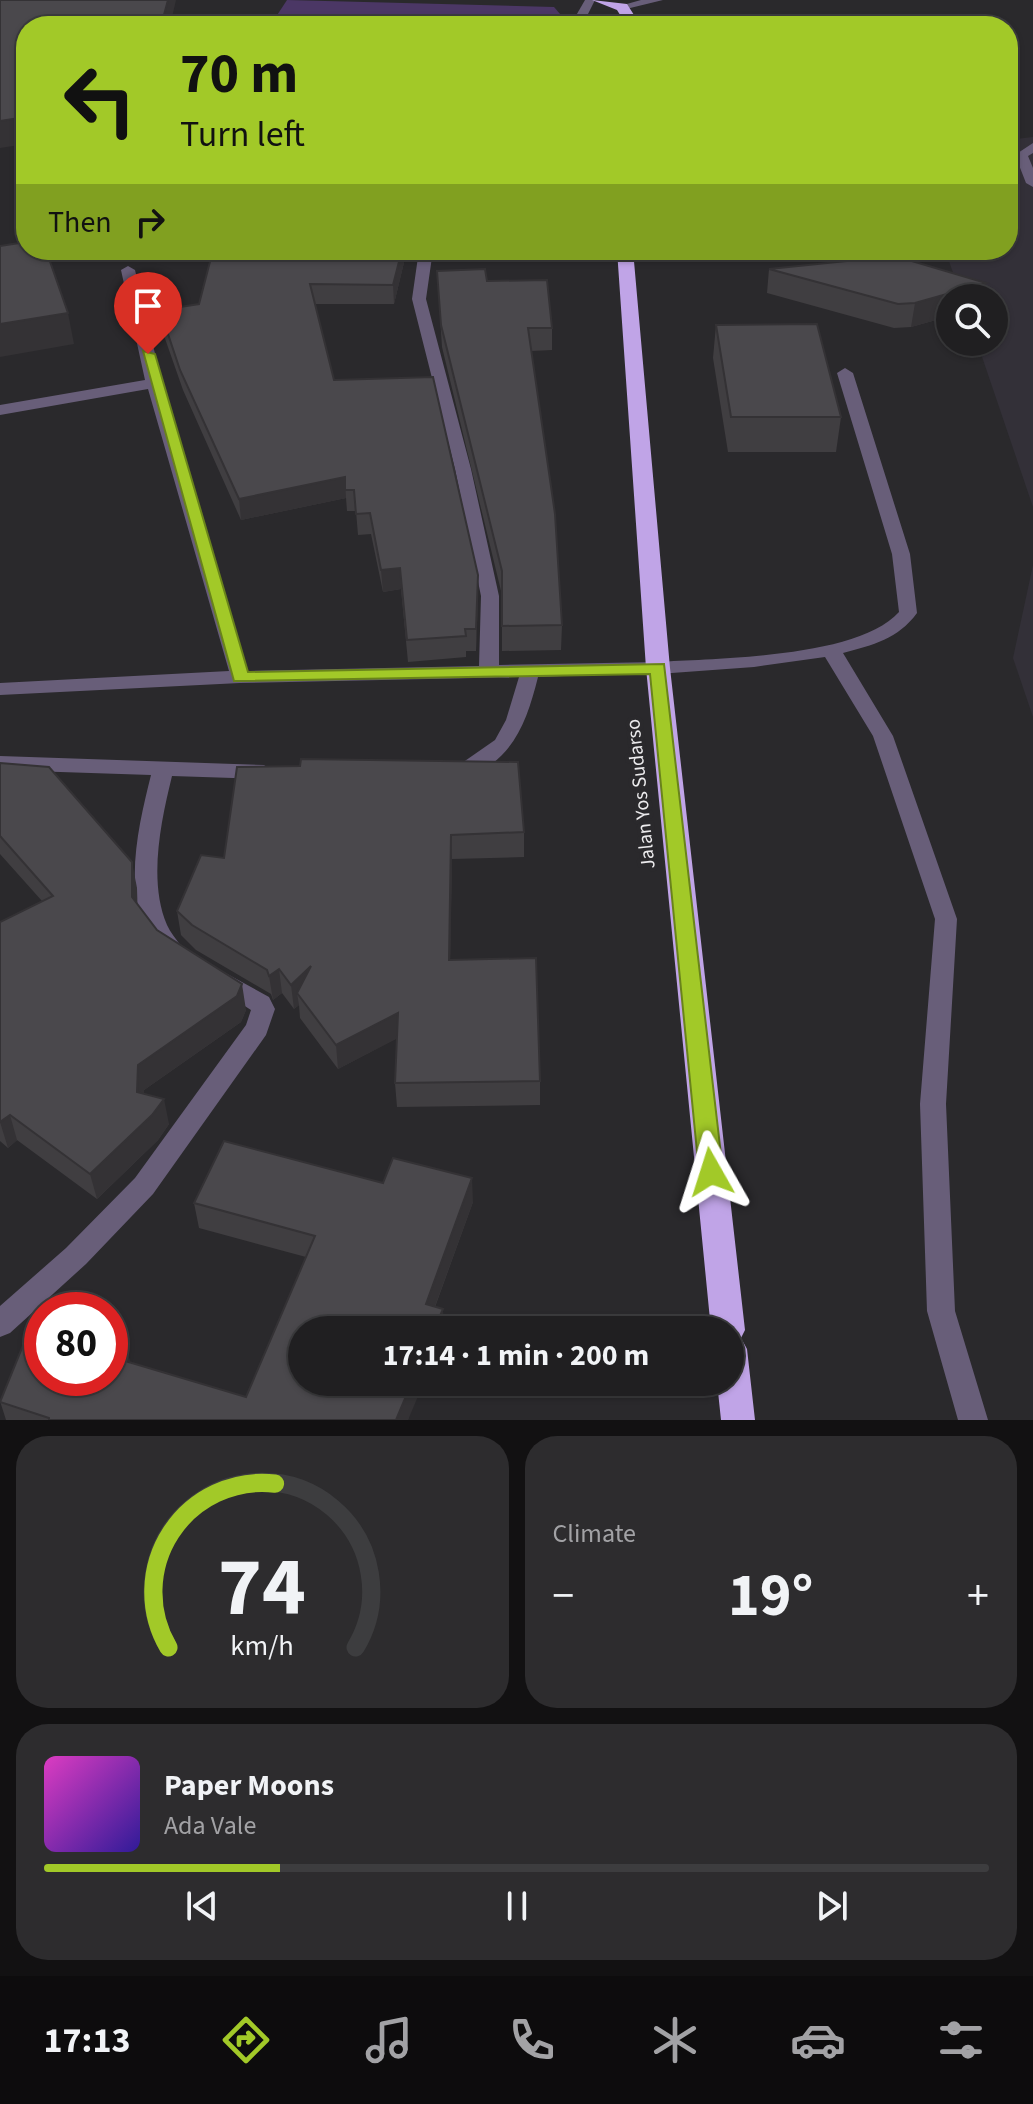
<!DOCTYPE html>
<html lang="en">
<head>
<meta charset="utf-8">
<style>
	body { margin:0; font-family:"Source Sans 3",sans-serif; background:#2d2c2e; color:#f1f3f6; height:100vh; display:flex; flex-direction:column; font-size:30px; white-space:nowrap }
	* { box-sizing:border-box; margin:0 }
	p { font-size:26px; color:#a2a2a5 }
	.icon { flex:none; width:44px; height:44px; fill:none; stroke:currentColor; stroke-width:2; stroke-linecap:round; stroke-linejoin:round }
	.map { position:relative; height:1420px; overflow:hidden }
	.panel { display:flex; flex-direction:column; gap:16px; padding:16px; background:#121112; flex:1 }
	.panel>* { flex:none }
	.top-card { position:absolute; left:16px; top:16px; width:1002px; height:244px; border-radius:32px; box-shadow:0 2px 6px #0004,0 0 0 2px #3d3d3f; background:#a2c928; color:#111; overflow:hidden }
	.controls { position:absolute; left:936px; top:284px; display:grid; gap:16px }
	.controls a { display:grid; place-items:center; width:72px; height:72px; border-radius:50%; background:#201f21; box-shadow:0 2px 6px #0004,0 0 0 2px #3d3d3f; font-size:40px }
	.speed { position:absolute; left:24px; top:1292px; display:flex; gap:16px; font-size:40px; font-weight:700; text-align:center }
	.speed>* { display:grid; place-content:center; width:104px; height:104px; border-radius:50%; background:#201f21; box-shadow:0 2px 6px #0004,0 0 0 2px #3d3d3f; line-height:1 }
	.speed .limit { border:12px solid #d22; background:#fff; color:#111 }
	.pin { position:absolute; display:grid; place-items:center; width:68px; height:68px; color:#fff; margin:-82px -34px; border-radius:50% 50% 50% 0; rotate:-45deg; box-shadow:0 0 8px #0007 }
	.pin .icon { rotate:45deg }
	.me { position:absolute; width:88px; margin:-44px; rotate:354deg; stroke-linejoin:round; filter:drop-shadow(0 0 6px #0008) }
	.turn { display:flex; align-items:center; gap:28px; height:168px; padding:0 32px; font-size:36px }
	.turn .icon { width:104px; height:104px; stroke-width:2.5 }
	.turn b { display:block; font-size:56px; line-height:68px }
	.then { display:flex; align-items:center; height:76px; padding:0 32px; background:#0003; gap:16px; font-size:30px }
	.big { font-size:60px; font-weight:700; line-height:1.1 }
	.panel .tile { flex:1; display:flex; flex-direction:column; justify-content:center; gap:12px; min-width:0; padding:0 28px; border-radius:32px; background:#2d2c2e }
	.panel .dial { align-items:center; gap:0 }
	.dial svg { height:208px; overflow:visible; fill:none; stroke:#3d3d3f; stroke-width:7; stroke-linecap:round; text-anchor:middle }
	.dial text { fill:#f1f3f6; stroke:none }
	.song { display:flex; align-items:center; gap:24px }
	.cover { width:96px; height:96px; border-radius:12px; background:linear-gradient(135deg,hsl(310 70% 55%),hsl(250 70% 35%)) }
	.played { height:8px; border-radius:4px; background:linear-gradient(90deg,#a2c928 25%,#3d3d3f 25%) }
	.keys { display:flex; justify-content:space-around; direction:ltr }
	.heat { display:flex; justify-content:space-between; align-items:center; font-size:44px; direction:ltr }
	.panel .tiles { flex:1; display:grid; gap:16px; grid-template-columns:1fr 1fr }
	.tile:last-child { grid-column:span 2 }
	.trip { position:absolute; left:288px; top:1316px; width:456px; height:80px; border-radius:40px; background:#201f21; box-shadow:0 2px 6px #0004,0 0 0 2px #3d3d3f; font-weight:700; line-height:80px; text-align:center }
	.tabs { display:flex; height:128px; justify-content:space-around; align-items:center; background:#0d0c0d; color:#a2a2a5 }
	.tabs .icon { width:56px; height:56px }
	.tabs .on { color:#a2c928 }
	.tabs b { font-size:36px; color:#f1f3f6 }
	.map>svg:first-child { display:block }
	.built { fill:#333038 }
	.green { fill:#4b3765 }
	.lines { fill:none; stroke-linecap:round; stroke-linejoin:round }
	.lane { fill:#685e79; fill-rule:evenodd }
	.street { fill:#685e79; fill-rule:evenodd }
	.highway { fill:#c0a4e7; fill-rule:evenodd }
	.wall { fill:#403e41 }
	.shaded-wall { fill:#343235 }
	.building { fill:#4a484c; stroke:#343235; stroke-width:2 }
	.route { fill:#a2c928; stroke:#69831a; stroke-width:2 }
	.labels { text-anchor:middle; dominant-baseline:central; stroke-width:8; stroke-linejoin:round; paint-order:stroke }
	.street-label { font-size:20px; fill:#ecebed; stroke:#2a292c }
</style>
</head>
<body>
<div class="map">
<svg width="1033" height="1420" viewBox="0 0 1033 1420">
	<rect width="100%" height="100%" fill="#2a292c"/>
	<!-- built -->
	<g class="built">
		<polygon points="1033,137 1033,507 977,342 994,342 994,298 962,298 945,250 1008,250 1008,140"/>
		<polygon points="1033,565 1033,717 1013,658"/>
	</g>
	<!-- green -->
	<polygon class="green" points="287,0 554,7 567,22 564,26 270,26"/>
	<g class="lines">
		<!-- lane -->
		<g class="lane">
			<polygon points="1033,143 1033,153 1028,156 1033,168 1033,187 1026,183 1015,155"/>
			<path d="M845,368L853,373L910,554L917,613C898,639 873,645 843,653L893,736L957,919L946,1104L955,1311L988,1420H958L927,1311L920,1104L935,919L873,736L825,657L754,667L658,674L648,668L658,662C718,658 858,658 899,612L892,554L837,373Z"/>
		</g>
		<!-- street -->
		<g class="street">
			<polygon points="585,0 595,0 582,26 570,26"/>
			<polygon points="641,0 663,0 622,10 616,7"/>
			<path d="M419,250H433L426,299L471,469L499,596V665L658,662L665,664L668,668L665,672L538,677C526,725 511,765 459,779L449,772L495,740L506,720L519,677L240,683L0,695V683L229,671L148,389L0,415V405L145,380L121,270L128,266L135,270L162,383L248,671L479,666L481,596L455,469L412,299Z"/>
			<path d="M0,756L264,765L274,772L264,779L172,776C161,821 148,881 167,925C170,932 176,939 181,946L177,952C164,956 160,951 152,941C121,896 139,823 151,775L0,770Z"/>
			<polygon points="220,970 269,997 275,1009 266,1035 153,1194 86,1264 10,1333 0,1337 0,1306 66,1248 135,1178 246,1025 251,1010 212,985 208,979 212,973"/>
		</g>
		<!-- highway -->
		<g class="highway">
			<polygon points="592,0 627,4 641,26 627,26 617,10"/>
			<polygon points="617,250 633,250 670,668 745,1330 741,1338 747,1349 755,1420 721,1420 717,1382 730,1382 730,1330 711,1330 646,668"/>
		</g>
	</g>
	<!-- wall -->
	<g class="wall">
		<polygon points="213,250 407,250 394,304 315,304 334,380 478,596 476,651 466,651 466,657 408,662 401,589 383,592 371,534 358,535 356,511 347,511 346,498 241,520 183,390 162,330 160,310 199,304"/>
		<polygon points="769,269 950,298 950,316 911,327 894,328 767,293"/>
		<polygon points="437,271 487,281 552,328 552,350 531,351 562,625 561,650 502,651 502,595 442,347"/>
		<polygon points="716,325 841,417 836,452 728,452 713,358"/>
		<polygon points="0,763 137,888 137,904 157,930 246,1010 241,1022 144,1090 144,1094 169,1124 158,1140 97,1199 17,1140 8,1148 0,1141 0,922 42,901 0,854"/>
		<polygon points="237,767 524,832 524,857 452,859 450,960 540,1081 540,1105 397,1107 395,1083 397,1038 338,1069 300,1018 299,1005 294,1009 282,993 273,1000 271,994 196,950 181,935 177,911 224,858"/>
		<polygon points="383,1183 473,1202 435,1307 408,1420 6,1420 0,1401 131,1363 246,1397 306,1257 199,1228 194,1203"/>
	</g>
	<!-- shaded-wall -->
	<g class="shaded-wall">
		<polygon points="168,0 176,0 170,26 161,26"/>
		<polygon points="26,117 26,144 0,148 0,121"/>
		<polygon points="402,250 407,250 394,304 393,285"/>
		<polygon points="986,283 983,298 950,298 950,316 911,327 915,303"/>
		<polygon points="68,313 74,344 0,357 0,324"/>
		<polygon points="345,477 346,498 241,520 239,499"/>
		<polygon points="400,568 401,589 383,592 381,570"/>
		<polygon points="478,575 478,596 476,651 476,629"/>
		<polygon points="451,835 452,859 450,984 449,960"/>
		<polygon points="132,862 137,888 138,923 132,897"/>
		<polygon points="311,966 297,993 299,1005 294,1009 291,985"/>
		<polygon points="279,969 282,993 273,1000 269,976"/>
		<polygon points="242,984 246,1010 241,1022 144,1090 143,1118 137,1092 138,1065"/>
		<polygon points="398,1013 400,1037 338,1069 336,1045"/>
		<polygon points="164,1099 169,1124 158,1140 97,1199 90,1174"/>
		<polygon points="10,1115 17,1140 8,1148 0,1122"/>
		<polygon points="472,1178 473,1202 427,1328 426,1304"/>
		<polygon points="443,1309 444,1330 434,1330"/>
		<polygon points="126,1348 133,1371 122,1360"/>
		<polygon points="412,1382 424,1382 408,1420 396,1420"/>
	</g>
	<!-- building -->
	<g class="building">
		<polygon points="0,0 168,0 161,26 26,26 26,117 0,121"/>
		<polygon points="26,242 26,250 46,250 68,313 0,324 0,246"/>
		<polygon points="213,250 402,250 393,285 310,284 334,380 433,377 478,575 476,629 465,629 466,636 407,640 400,568 381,570 370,513 356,514 354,490 345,490 345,477 239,499 180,370 160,310 199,304"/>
		<polygon points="895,256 986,283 915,303 898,304 769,269"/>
		<polygon points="485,269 487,281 547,280 552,328 528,328 555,514 562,625 502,626 502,571 441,325 437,271"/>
		<polygon points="817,324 841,417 731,417 716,325"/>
		<polygon points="301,759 518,762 524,832 451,835 449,960 536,958 540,1081 395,1083 398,1013 336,1045 297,993 311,966 291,985 279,969 269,976 267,970 192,925 177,911 201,855 224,858 237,767 300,766"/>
		<polygon points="0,763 49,767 132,862 132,897 157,930 242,984 237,996 138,1065 137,1092 164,1099 152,1115 90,1174 10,1115 0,1122 0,922 53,896 0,836"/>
		<polygon points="224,1141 383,1183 393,1158 472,1178 426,1304 443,1309 434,1330 302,1330 302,1382 412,1382 396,1420 49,1420 49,1418 0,1402 28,1333 42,1335 42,1378 110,1378 110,1345 126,1348 122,1360 246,1397 315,1236 194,1203"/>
	</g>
	<!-- route -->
	<polygon class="route" points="143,351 155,354 248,672 664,664 723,1172 720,1179 711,1182 703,1179 699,1172 650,674 234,681"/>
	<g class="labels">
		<!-- street labels -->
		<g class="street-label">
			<text transform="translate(641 794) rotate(-96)">Jalan Yos Sudarso</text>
		</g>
	</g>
</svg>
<div class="controls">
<a><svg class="icon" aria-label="search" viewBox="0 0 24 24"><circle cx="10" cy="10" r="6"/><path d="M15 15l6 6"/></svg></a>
</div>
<div class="speed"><div class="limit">80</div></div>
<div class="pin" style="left:148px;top:354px;background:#d93025"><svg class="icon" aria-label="arrive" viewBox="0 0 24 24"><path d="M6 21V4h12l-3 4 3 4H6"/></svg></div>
<svg class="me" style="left:711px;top:1172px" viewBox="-20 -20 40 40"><path d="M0-17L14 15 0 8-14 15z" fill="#a2c928" stroke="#fff" stroke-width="4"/></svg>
<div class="trip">17:14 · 1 min · 200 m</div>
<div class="top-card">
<div class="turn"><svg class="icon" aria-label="left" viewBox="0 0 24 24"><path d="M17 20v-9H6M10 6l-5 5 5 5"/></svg><div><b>70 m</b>Turn left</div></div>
<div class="then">Then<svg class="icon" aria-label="right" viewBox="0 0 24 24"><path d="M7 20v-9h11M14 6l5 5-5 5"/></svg></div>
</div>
</div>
<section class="panel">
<div class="tiles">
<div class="tile dial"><svg viewBox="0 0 100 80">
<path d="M14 69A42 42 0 1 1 86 69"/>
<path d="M14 69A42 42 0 0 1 55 6" stroke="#a2c928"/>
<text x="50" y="56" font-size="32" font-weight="700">74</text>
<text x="50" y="72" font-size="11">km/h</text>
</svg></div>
<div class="tile"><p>Climate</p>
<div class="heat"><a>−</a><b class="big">19°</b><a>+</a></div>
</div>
<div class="tile">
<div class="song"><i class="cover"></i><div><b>Paper Moons</b><p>Ada Vale</p></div></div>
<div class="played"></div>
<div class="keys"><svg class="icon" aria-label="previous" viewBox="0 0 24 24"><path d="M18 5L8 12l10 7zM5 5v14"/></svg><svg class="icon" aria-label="pause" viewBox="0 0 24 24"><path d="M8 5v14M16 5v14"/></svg><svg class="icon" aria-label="next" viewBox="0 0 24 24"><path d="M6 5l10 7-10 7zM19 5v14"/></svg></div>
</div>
</div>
</section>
<nav class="tabs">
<b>17:13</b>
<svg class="icon on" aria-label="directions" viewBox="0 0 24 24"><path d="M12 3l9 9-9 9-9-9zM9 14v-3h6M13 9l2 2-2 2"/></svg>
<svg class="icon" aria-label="music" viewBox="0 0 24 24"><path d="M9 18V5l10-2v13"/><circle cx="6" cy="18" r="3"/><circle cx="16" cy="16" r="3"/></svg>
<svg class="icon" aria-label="phone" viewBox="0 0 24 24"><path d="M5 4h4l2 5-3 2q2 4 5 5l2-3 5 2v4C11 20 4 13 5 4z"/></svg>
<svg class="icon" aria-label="climate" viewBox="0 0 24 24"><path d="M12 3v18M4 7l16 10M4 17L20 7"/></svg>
<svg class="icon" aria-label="car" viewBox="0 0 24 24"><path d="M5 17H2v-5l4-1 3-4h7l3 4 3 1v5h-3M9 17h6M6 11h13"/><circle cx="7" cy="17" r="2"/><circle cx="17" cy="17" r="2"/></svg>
<svg class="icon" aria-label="filters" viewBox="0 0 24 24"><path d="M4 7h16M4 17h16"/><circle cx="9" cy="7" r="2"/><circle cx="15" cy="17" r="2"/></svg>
</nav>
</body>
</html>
